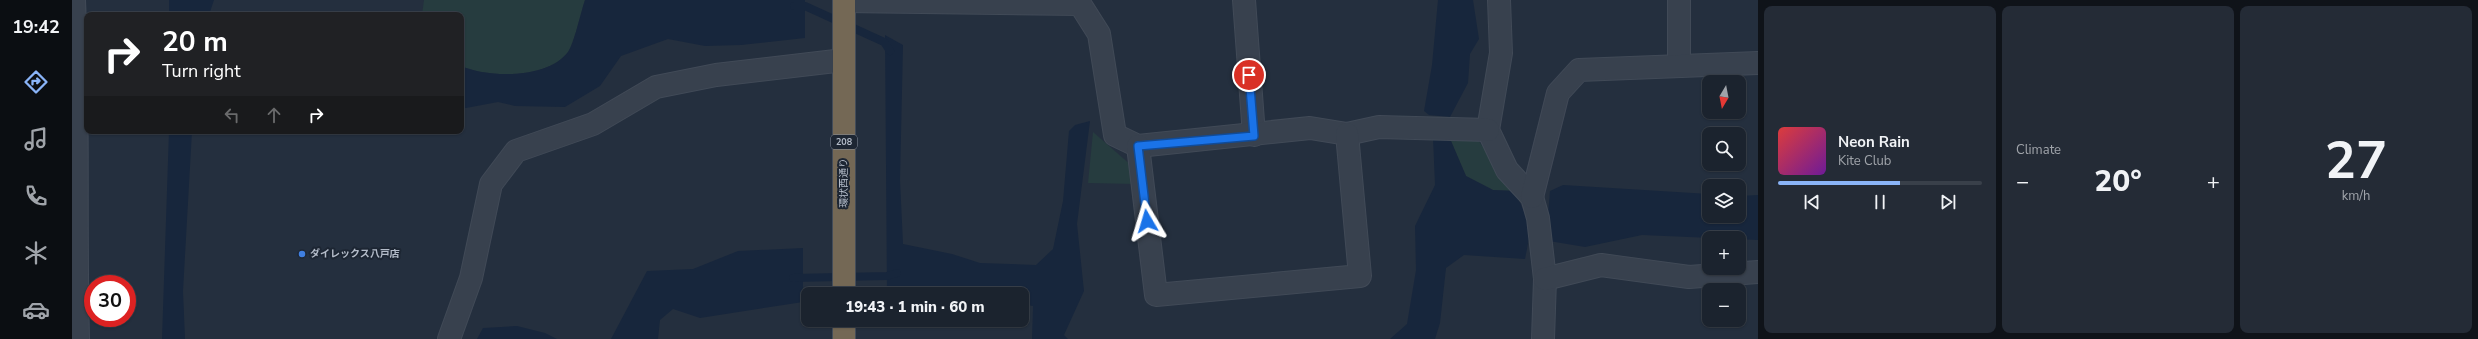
<!DOCTYPE html>
<html lang="en">
<head>
<meta charset="utf-8">
<style>
	body { margin:0; font-family:"Nunito Sans","Noto Sans JP",sans-serif; background:#242b36; color:#f1f3f6; height:100vh; display:flex; flex-direction:column; font-size:15px; white-space:nowrap }
	* { box-sizing:border-box; margin:0 }
	p { font-size:13px; color:#a0a4aa }
	.icon { flex:none; width:22px; height:22px; fill:none; stroke:currentColor; stroke-width:2; stroke-linecap:round; stroke-linejoin:round }
	.map { position:relative; flex:1; overflow:hidden }
	.details { display:flex; flex-direction:column; gap:6px; padding:6px; background:#0f1319; width:720px }
	.details>* { flex:none }
	.top-card { position:absolute; left:12px; top:12px; width:380px; height:122px; border-radius:8px; box-shadow:0 1px 3px #0004,0 0 0 1px #39404a; background:#202124; color:#fff; overflow:hidden }
	.needle { width:26px; rotate:190deg }
	.controls { position:absolute; left:1630px; top:75px; display:grid; gap:8px }
	.controls a { display:grid; place-items:center; width:44px; height:44px; border-radius:8px; background:#1b232e; box-shadow:0 1px 3px #0004,0 0 0 1px #39404a; font-size:20px }
	.speed { position:absolute; left:12px; top:275px; display:flex; gap:8px; font-size:20px; font-weight:700; text-align:center }
	.speed>* { display:grid; place-content:center; width:52px; height:52px; border-radius:50%; background:#1b232e; box-shadow:0 1px 3px #0004,0 0 0 1px #39404a; line-height:1 }
	.speed .limit { border:6px solid #d22; background:#fff; color:#111 }
	.pin { position:absolute; display:grid; place-items:center; width:34px; height:34px; color:#fff; margin:-17px; border:2px solid #fff; border-radius:50%; box-shadow:0 1px 4px #0007 }
	.me { position:absolute; width:44px; margin:-22px; rotate:353deg; stroke-linejoin:round; filter:drop-shadow(0 0 3px #0008) }
	.turn { display:flex; align-items:center; gap:14px; height:84px; padding:0 12px; font-size:18px }
	.turn .icon { width:52px; height:52px; stroke-width:2.5 }
	.turn b { display:block; font-size:28px; line-height:34px }
	.lanes { display:flex; align-items:center; height:38px; padding:0 12px; background:#0003; justify-content:center; gap:20px; direction:ltr }
	.lanes .off { opacity:.35 }
	.big { font-size:30px; font-weight:800; line-height:1.1 }
	.details .tile { flex:1; display:flex; flex-direction:column; justify-content:center; gap:6px; min-width:0; padding:0 14px; border-radius:8px; background:#242b36 }
	.details .dial { align-items:center; gap:0 }
	.dial b { font-size:52px; line-height:1 }
	.song { display:flex; align-items:center; gap:12px }
	.cover { width:48px; height:48px; border-radius:6px; background:linear-gradient(135deg,hsl(0 70% 55%),hsl(280 70% 35%)) }
	.played { height:4px; border-radius:2px; background:linear-gradient(90deg,#8ab4f8 60%,#39404a 60%) }
	.keys { display:flex; justify-content:space-around; direction:ltr }
	.heat { display:flex; justify-content:space-between; align-items:center; font-size:22px; direction:ltr }
	.details .tiles { flex:1; display:grid; gap:6px; grid-template-columns:repeat(3,1fr) }
	.trip { position:absolute; left:729px; top:287px; width:228px; height:40px; border-radius:8px; background:#1b232e; box-shadow:0 1px 3px #0004,0 0 0 1px #39404a; font-weight:800; line-height:40px; text-align:center }
	main { display:flex; flex:1; min-height:0 }
	.tabs { display:flex; flex-direction:column; width:72px; justify-content:space-around; align-items:center; background:#0b0e12; color:#a0a4aa }
	.tabs .icon { width:28px; height:28px }
	.tabs .active { color:#8ab4f8 }
	.tabs b { font-size:18px; color:#f1f3f6 }
	.map>svg:first-child { display:block }
	.green { fill:#263c3f }
	.water { fill:#17263c }
	.lines { fill:none; stroke-linecap:round; stroke-linejoin:round }
	.stream { stroke:#17263c; stroke-width:8 }
	.street-casing { stroke:#414a57; stroke-width:24 }
	.highway-casing { stroke:#434c59; stroke-width:24 }
	.street { stroke:#38414e; stroke-width:22 }
	.highway { stroke:#746855; stroke-width:22 }
	.route-casing { stroke:#114b97; stroke-width:10 }
	.route { stroke:#1a73e8; stroke-width:7 }
	.shop-dot { fill:#3f7fe0; stroke:#1d2633; stroke-width:1.5 }
	.labels { text-anchor:middle; dominant-baseline:central; stroke-width:4; stroke-linejoin:round; paint-order:stroke }
	.shield { fill:#1d2633; stroke:#878f9c; stroke-width:1 }
	.shield-label { font-size:9px; font-weight:bold; fill:#b4bcc9 }
	.street-label { font-size:10px; fill:#b4bcc9; stroke:#1d2633 }
	.poi-label { font-size:10px; font-weight:bold; fill:#b4bcc9; stroke:#1d2633; text-anchor:start }
</style>
</head>
<body>
<main>
<nav class="tabs">
<b>19:42</b>
<svg class="icon active" aria-label="directions" viewBox="0 0 24 24"><path d="M12 3l9 9-9 9-9-9zM9 14v-3h6M13 9l2 2-2 2"/></svg>
<svg class="icon" aria-label="music" viewBox="0 0 24 24"><path d="M9 18V5l10-2v13"/><circle cx="6" cy="18" r="3"/><circle cx="16" cy="16" r="3"/></svg>
<svg class="icon" aria-label="phone" viewBox="0 0 24 24"><path d="M5 4h4l2 5-3 2q2 4 5 5l2-3 5 2v4C11 20 4 13 5 4z"/></svg>
<svg class="icon" aria-label="climate" viewBox="0 0 24 24"><path d="M12 3v18M4 7l16 10M4 17L20 7"/></svg>
<svg class="icon" aria-label="car" viewBox="0 0 24 24"><path d="M5 17H2v-5l4-1 3-4h7l3 4 3 1v5h-3M9 17h6M6 11h13"/><circle cx="7" cy="17" r="2"/><circle cx="17" cy="17" r="2"/></svg>
</nav>
<div class="map">
<svg width="1686" height="339" viewBox="0 0 1686 339">
	<rect width="100%" height="100%" fill="#242f3e"/>
	<!-- green -->
	<g class="green">
		<path d="M352,0H513C509,12 502,44 496,52C476,79 416,78 389,66V15H350Z"/>
		<polygon points="1021,132 1060,166 1063,184 1016,183"/>
		<polygon points="1368,139 1406,140 1443,191 1421,190 1394,176 1379,141"/>
	</g>
	<!-- water -->
	<g class="water">
		<polygon points="97,0 142,0 137,15 97,15"/>
		<path d="M513,0H733V38L669,45L633,46L596,39L549,56L528,86L493,107L443,106L426,102L394,108L389,107V66C416,78 476,79 496,52C502,44 509,12 513,0Z"/>
		<polygon points="1366,0 1401,0 1407,39 1398,54 1396,83 1378,117 1357,115 1352,111 1360,65"/>
		<polygon points="813,35 831,45 828,180 831,244 880,254 908,263 964,265 981,249 991,201 997,131 1003,125 1018,121 1005,224 1012,291 992,335 996,339 960,339 961,306 950,304 950,294 815,294"/>
		<polygon points="97,131 120,131 111,291 113,339 90,339"/>
		<polygon points="1361,137 1379,141 1394,176 1421,190 1443,191 1459,228 1453,259 1392,255 1374,268 1368,323 1363,339 1318,339 1335,324 1344,270 1343,226 1363,185"/>
		<polygon points="1491,185 1637,194 1637,216 1667,216 1667,196 1686,195 1686,240 1570,235 1513,247 1477,241 1475,228 1478,191"/>
		<polygon points="731,248 731,302 628,318 601,309 588,320 586,339 539,339 575,271 621,269 666,251"/>
		<polygon points="445,326 473,333 485,339 405,339 411,328"/>
	</g>
	<g class="lines">
		<!-- stream -->
		<g class="stream">
			<polyline points="722,6 733,6 812,42 818,51"/>
			<polyline points="721,278 815,276 825,273"/>
		</g>
		<defs>
			<g id="street">
				<path d="M2,0C7,113 3,226 6,339"/>
				<polyline points="1172,0 1182,135"/>
				<polyline points="1427,0 1429,53 1416,130 1435,170 1460,197 1466,218 1473,279 1471,339"/>
				<polyline points="1607,0 1607,66"/>
				<polyline points="772,1 1008,4 1027,34 1043,135 1066,146 1238,128 1275,134 1307,127 1416,130"/>
				<polyline points="1066,146 1084,295 1288,276 1275,134"/>
				<polyline points="1460,197 1486,93 1507,70 1686,63"/>
				<polyline points="1473,279 1529,265 1617,277 1686,272"/>
				<polyline points="377,339 399,278 419,184 444,151 521,124 584,87 644,75 772,60"/>
			</g>
			<g id="highway">
				<polyline points="772,0 772,294"/>
				<polyline points="772,320 772,339"/>
			</g>
		</defs>
		<!-- street casing -->
		<use href="#street" class="street-casing"/>
		<!-- highway casing -->
		<use href="#highway" class="highway-casing"/>
		<!-- street -->
		<use href="#street" class="street"/>
		<!-- highway -->
		<use href="#highway" class="highway"/>
	</g>
	<g class="lines">
		<defs>
			<polyline id="route" points="1075,221 1066,146 1182,136 1177,75"/>
		</defs>
		<!-- route casing -->
		<use href="#route" class="route-casing"/>
		<!-- route -->
		<use href="#route" class="route"/>
	</g>
	<!-- markers -->
	<circle class="shop-dot" cx="230" cy="254" r="4"/>
	<g class="labels">
		<!-- shield labels -->
		<rect class="shield" x="759" y="135" width="26" height="14" rx="3"/>
		<g class="shield-label">
			<text x="772" y="142">208</text>
		</g>
		<!-- street labels -->
		<g class="street-label">
			<text transform="translate(772 183) rotate(-90)">環状西通り</text>
		</g>
		<!-- poi labels -->
		<g class="poi-label">
			<text x="238" y="254">ダイレックス八戸店</text>
		</g>
	</g>
</svg>
<div class="controls">
<a><svg class="needle" viewBox="-14 -14 28 28"><path d="M0-13l5 13h-10z" fill="#e53935"/><path d="M0 13l5-13h-10z" fill="#a0a4aa"/></svg></a>
<a><svg class="icon" aria-label="search" viewBox="0 0 24 24"><circle cx="10" cy="10" r="6"/><path d="M15 15l6 6"/></svg></a>
<a><svg class="icon" aria-label="layers" viewBox="0 0 24 24"><path d="M12 4l9 5-9 5-9-5zM3 14l9 5 9-5"/></svg></a>
<a>+</a>
<a>−</a>
</div>
<div class="speed"><div class="limit">30</div></div>
<div class="pin" style="left:1177px;top:75px;background:#d93025"><svg class="icon" aria-label="arrive" viewBox="0 0 24 24"><path d="M6 21V4h12l-3 4 3 4H6"/></svg></div>
<svg class="me" style="left:1075px;top:221px" viewBox="-20 -20 40 40"><path d="M0-17L14 15 0 8-14 15z" fill="#1a73e8" stroke="#fff" stroke-width="4"/></svg>
<div class="trip">19:43 · 1 min · 60 m</div>
<div class="top-card">
<div class="turn"><svg class="icon" aria-label="right" viewBox="0 0 24 24"><path d="M7 20v-9h11M14 6l5 5-5 5"/></svg><div><b>20 m</b>Turn right</div></div>
<div class="lanes"><svg class="icon off" aria-label="left" viewBox="0 0 24 24"><path d="M17 20v-9H6M10 6l-5 5 5 5"/></svg><svg class="icon off" aria-label="ahead" viewBox="0 0 24 24"><path d="M12 20V5M6 11l6-6 6 6"/></svg><svg class="icon" aria-label="right" viewBox="0 0 24 24"><path d="M7 20v-9h11M14 6l5 5-5 5"/></svg></div>
</div>
</div>
<section class="details">
<div class="tiles">
<div class="tile">
<div class="song"><i class="cover"></i><div><b>Neon Rain</b><p>Kite Club</p></div></div>
<div class="played"></div>
<div class="keys"><svg class="icon" aria-label="previous" viewBox="0 0 24 24"><path d="M18 5L8 12l10 7zM5 5v14"/></svg><svg class="icon" aria-label="pause" viewBox="0 0 24 24"><path d="M8 5v14M16 5v14"/></svg><svg class="icon" aria-label="next" viewBox="0 0 24 24"><path d="M6 5l10 7-10 7zM19 5v14"/></svg></div>
</div>
<div class="tile"><p>Climate</p>
<div class="heat"><a>−</a><b class="big">20°</b><a>+</a></div>
</div>
<div class="tile dial"><b>27</b><p>km/h</p></div>
</div>
</section>
</main>
</body>
</html>
